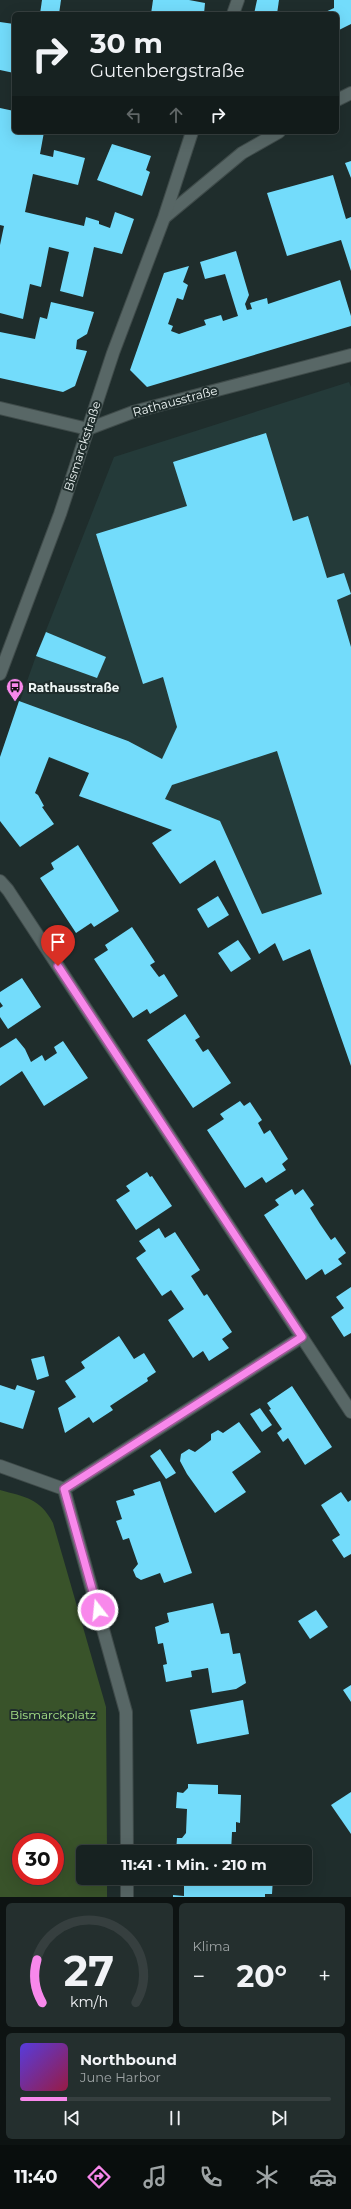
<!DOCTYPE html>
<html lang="de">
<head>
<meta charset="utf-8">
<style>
	body { margin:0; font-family:Montserrat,sans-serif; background:#242f2e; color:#f1f3f6; height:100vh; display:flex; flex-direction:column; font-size:15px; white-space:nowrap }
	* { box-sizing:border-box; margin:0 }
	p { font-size:13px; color:#9ea4a5 }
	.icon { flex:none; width:22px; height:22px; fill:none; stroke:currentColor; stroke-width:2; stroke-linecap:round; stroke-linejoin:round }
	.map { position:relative; height:1897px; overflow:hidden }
	.panel { display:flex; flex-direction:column; gap:6px; padding:6px; background:#0d1312; flex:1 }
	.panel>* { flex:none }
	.hud { position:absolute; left:12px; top:12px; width:327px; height:122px; border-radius:6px; box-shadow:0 4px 16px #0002,0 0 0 1px #363f3f; background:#172221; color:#f1f3f6; overflow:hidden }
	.speed { position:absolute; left:12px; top:1833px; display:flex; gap:8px; font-size:20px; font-weight:700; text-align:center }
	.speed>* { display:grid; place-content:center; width:52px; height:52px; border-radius:50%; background:#172221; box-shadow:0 4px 16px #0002,0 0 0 1px #363f3f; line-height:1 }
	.speed .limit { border:6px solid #d22; background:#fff; color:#111 }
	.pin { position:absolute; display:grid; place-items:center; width:34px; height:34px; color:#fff; margin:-41px -17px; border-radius:50% 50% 50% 0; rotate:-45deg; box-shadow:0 0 4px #0007 }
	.pin .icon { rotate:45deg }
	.me { position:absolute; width:44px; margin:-22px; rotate:344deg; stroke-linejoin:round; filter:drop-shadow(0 0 3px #0008) }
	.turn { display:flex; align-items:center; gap:14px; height:84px; padding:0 12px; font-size:18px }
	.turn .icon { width:52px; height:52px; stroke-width:2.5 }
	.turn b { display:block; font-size:28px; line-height:34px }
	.lanes { display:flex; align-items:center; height:38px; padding:0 12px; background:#0003; justify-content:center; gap:20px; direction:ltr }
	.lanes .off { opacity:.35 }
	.big { font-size:30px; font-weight:700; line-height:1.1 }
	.panel .card { flex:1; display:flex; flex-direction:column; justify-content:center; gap:6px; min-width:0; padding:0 14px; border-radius:6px; background:#242f2e }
	.panel .dial { align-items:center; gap:0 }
	.dial svg { height:104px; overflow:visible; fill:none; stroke:#363f3f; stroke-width:7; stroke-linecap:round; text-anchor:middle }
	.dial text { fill:#f1f3f6; stroke:none }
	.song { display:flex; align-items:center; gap:12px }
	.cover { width:48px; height:48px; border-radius:6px; background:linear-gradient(135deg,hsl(250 70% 55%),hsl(340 70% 35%)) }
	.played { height:4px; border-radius:2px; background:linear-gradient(90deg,#f888eb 15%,#363f3f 15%) }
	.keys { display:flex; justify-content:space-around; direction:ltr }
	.heat { display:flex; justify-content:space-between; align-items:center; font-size:22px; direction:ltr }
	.panel .tiles { flex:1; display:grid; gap:6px; grid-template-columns:1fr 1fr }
	.card:last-child { grid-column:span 2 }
	.trip { position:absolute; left:76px; top:1845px; width:236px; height:40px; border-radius:6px; background:#172221; box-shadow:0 4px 16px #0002,0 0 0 1px #363f3f; font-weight:700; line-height:40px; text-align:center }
	.dock { display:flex; height:64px; justify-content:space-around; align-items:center; background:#090e0d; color:#9ea4a5 }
	.dock .icon { width:28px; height:28px }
	.dock .active { color:#f888eb }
	.dock b { font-size:18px; color:#f1f3f6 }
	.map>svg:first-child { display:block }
	.built { fill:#243a39 }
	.green { fill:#39532a; fill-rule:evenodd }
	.building { fill:#73dcfb; fill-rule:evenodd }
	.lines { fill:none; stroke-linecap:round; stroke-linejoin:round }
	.street-casing { stroke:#3f4b4a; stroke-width:14 }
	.secondary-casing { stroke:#3f4b4a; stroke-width:14 }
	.street { stroke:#586766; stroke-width:12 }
	.secondary { stroke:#586766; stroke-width:12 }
	.route-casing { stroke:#a15899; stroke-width:10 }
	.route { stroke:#f888eb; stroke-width:7 }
	.labels { text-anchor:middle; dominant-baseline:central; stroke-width:4; stroke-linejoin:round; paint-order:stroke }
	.street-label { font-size:12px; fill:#eef6f5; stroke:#1f2d2c }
	.poi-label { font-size:12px; font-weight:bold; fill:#eef6f5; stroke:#1f2d2c; text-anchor:start }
	.park-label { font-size:12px; fill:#a7e387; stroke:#1f2d2c }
</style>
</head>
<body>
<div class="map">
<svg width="351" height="1897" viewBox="0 0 351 1897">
	<rect width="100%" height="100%" fill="#1f2d2c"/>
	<!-- built -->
	<polygon class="built" points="349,382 351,387 351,934 275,943 233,853 165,799 128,741 78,722 63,763 49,758 40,781 0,768 0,757 36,656 114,457"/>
	<!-- green -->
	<path class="green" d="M0,1490C25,1497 40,1498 53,1523L106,1707L107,1852H83V1878H107V1897H0ZM21,1842H55V1876H21Z"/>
	<!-- building -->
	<g class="building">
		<polygon points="42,0 61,0 59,14 40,14"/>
		<polygon points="153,0 189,0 205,3 204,14 151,14"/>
		<polygon points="257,0 279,0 277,14 254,14"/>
		<polygon points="334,0 351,0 351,24 337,31 337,14 321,14 334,8"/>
		<polygon points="0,22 14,24 14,73 0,70"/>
		<polygon points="0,108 14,111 14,132 44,132 40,154 53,157 54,150 85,158 78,185 33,174 25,212 84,226 86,217 99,221 99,224 110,228 115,212 134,219 122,254 94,247 83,297 60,291 69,252 49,247 41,287 30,284 23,319 0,313 0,245 4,226 0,225"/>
		<polygon points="112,144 151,156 146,170 150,172 142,196 97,180"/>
		<polygon points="351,161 351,178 345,163"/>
		<polygon points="333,175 346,219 351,217 351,271 341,240 287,256 267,193"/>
		<polygon points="236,251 249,295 245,304 247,310 252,309 250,303 267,298 268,304 340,280 351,316 351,326 147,387 130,370 164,273 189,266 183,282 188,285 183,300 177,298 168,324 173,326 171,331 179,334 206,325 204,320 221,315 223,321 238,316 225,274 205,279 200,262"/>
		<polygon points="51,302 94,312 87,334 77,340 76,349 87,351 75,386 63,392 0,378 0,332 35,339 40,317 47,319"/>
		<path d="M266,433L293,521L308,516L327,578L344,573L351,594L337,600L351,647V1066L310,949L283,961L275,943L259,954L215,860L180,884L152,843L172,830L79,796L89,773L49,757L35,793L38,795L44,806L42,807L54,824L20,847L0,821V757L19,701L128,741L162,759L177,727L163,677L143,684L96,534L187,506L173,462ZM277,751L322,894L262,914L220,821L165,799L172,785Z"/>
		<polygon points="46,632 106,657 97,678 36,656"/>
		<polygon points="78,845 119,911 94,927 91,923 76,933 40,878 54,869 51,863"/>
		<polygon points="218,896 229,915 208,928 197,909"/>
		<polygon points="132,927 155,962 150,965 159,977 164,974 178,996 150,1014 147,1009 133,1018 94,959 108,950 105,945"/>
		<polygon points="238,940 251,959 231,972 218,953"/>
		<polygon points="22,978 41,1007 8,1029 0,1017 0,1008 3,1006 0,1002 0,992"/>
		<polygon points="185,1014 200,1037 195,1040 203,1052 208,1049 231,1083 193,1108 147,1040"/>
		<polygon points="16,1038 25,1049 31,1062 42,1055 45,1061 57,1053 54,1047 63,1041 88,1078 44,1106 22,1071 0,1086 0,1048"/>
		<polygon points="240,1101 244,1106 250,1102 262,1120 258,1123 264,1134 270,1130 288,1159 282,1164 286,1170 266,1183 262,1177 245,1188 207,1130 224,1119 220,1114"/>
		<polygon points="147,1172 150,1177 152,1176 172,1206 136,1230 116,1200 130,1191 126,1186"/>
		<polygon points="292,1189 295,1195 303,1189 314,1205 310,1208 320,1224 331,1240 335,1237 346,1253 338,1259 342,1264 325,1275 322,1269 306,1280 264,1215 279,1205 275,1200"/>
		<polygon points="159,1228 165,1238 175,1232 200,1270 191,1276 204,1296 207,1294 232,1332 222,1339 229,1348 209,1361 203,1351 193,1358 168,1320 184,1309 171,1290 162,1296 136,1258 146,1251 139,1241"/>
		<polygon points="351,1287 351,1333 344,1337 331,1317 344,1308 336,1297"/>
		<polygon points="119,1336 134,1359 144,1353 156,1372 147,1378 148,1381 110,1406 113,1410 93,1423 89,1417 65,1433 58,1408 76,1397 65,1381 85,1368 81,1362"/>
		<polygon points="44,1356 49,1376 37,1380 31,1359"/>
		<polygon points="0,1385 15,1390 17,1385 35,1391 23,1429 0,1422"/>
		<polygon points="292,1386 332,1447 305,1465 288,1438 283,1442 277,1433 282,1429 269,1410 271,1409 267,1403"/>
		<polygon points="260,1408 272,1425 262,1432 250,1414"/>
		<polygon points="239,1422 261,1452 232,1472 246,1492 215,1513 187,1474 180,1461 181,1454 189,1449 195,1452 211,1440 211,1434 218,1430 223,1433"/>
		<polygon points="160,1449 176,1473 166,1479 150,1456"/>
		<polygon points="160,1481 192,1573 164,1583 160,1573 141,1580 136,1577 133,1570 138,1564 131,1544 129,1538 123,1540 116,1521 122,1519 116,1501 135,1495 133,1490"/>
		<polygon points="341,1492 348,1502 351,1500 351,1554 344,1558 332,1540 340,1535 321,1505"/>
		<polygon points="213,1603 221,1634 229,1633 233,1654 240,1653 246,1683 236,1689 212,1693 208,1668 191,1671 192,1677 166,1682 163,1665 167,1664 163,1643 158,1644 155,1627 169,1622 167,1613"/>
		<polygon points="316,1610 328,1627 310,1639 298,1621"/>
		<polygon points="351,1685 351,1702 343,1690"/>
		<polygon points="243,1700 249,1734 197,1744 190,1710"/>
		<polygon points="188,1784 218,1785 218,1794 241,1795 240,1823 236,1822 236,1832 232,1832 231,1852 176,1852 177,1838 182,1838 186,1833 187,1809 176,1808 177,1792 183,1793 188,1788"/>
		<polygon points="351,1792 351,1834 331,1805"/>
		<polygon points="184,1878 273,1878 272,1894 265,1894 265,1897 173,1897 173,1895 184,1896"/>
	</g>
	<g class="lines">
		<defs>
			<g id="street">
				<polyline points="0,881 8,890 351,1412"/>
				<polyline points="0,1466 64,1489 126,1712 127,1852"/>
				<polyline points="64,1489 302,1337"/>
				<polyline points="127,1878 127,1897"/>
			</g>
			<g id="secondary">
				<polyline points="233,14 238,0"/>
				<polyline points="337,100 351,93"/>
				<polyline points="165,217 242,153 279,132"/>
				<polyline points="0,408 88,429 133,412 351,355"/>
				<polyline points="0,674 60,514 113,353 164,218 192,132"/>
			</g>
		</defs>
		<!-- street casing -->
		<use href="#street" class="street-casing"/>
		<!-- secondary casing -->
		<use href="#secondary" class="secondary-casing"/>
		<!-- street -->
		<use href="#street" class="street"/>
		<!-- secondary -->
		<use href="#secondary" class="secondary"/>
	</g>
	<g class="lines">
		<defs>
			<polyline id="route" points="58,966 302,1337 64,1489 98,1610"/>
		</defs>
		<!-- route casing -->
		<use href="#route" class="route-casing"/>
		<!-- route -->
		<use href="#route" class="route"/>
	</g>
	<!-- icons -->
	<defs>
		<symbol id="bus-pin" viewBox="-11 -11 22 30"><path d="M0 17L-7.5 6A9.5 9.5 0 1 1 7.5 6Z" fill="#f888eb" stroke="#1f2d2c"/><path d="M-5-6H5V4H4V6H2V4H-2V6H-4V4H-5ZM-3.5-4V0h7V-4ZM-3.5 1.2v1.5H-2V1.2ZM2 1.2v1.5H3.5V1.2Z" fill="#111"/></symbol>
	</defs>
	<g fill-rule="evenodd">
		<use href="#bus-pin" x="5" y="677" width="20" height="27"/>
	</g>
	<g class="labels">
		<!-- street labels -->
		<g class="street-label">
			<text transform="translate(175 401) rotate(-15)">Rathausstraße</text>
			<text transform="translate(82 446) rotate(-72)">Bismarckstraße</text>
		</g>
		<!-- poi labels -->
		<g class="poi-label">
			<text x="28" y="687">Rathausstraße</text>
		</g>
		<!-- park labels -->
		<g class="park-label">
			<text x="53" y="1714">Bismarckplatz</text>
		</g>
	</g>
</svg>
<div class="speed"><div class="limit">30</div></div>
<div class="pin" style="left:58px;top:966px;background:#d93025"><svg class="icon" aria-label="arrive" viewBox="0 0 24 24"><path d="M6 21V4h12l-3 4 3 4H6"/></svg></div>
<svg class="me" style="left:98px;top:1610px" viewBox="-20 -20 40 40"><circle r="17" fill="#f888eb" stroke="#fff" stroke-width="3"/><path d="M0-11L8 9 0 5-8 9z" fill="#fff"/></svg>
<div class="trip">11:41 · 1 Min. · 210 m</div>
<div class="hud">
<div class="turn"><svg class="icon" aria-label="right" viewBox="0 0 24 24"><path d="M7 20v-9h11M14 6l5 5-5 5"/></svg><div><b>30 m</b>Gutenbergstraße</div></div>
<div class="lanes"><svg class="icon off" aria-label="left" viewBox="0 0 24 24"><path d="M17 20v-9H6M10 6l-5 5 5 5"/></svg><svg class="icon off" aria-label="ahead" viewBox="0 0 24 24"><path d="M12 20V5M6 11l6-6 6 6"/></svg><svg class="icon" aria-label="right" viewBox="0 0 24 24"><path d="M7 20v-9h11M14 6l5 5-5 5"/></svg></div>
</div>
</div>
<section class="panel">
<div class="tiles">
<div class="card dial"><svg viewBox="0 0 100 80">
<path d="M14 69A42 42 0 1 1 86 69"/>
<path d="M14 69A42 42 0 0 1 10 36" stroke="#f888eb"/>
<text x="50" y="56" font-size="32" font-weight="700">27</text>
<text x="50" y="72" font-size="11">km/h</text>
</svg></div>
<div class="card"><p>Klima</p>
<div class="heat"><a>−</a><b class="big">20°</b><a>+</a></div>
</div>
<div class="card">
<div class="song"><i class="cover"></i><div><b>Northbound</b><p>June Harbor</p></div></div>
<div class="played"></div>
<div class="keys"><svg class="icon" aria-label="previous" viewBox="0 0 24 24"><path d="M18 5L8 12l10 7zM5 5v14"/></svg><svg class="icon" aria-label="pause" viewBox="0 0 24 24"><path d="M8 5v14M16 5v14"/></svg><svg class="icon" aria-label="next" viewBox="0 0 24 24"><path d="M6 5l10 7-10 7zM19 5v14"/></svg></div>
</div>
</div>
</section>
<nav class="dock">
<b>11:40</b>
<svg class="icon active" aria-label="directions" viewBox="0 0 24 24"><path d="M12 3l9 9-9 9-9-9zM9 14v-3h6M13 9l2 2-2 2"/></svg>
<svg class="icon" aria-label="music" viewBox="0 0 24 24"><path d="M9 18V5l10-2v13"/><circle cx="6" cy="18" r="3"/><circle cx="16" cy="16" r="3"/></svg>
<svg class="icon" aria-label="phone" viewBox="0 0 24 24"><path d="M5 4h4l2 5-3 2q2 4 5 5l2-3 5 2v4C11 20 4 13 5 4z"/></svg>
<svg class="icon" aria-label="climate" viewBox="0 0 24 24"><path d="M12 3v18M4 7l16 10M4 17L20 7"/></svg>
<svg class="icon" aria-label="car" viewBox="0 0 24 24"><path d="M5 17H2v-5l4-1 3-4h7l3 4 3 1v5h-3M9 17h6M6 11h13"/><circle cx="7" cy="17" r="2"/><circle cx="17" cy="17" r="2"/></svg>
</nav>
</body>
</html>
